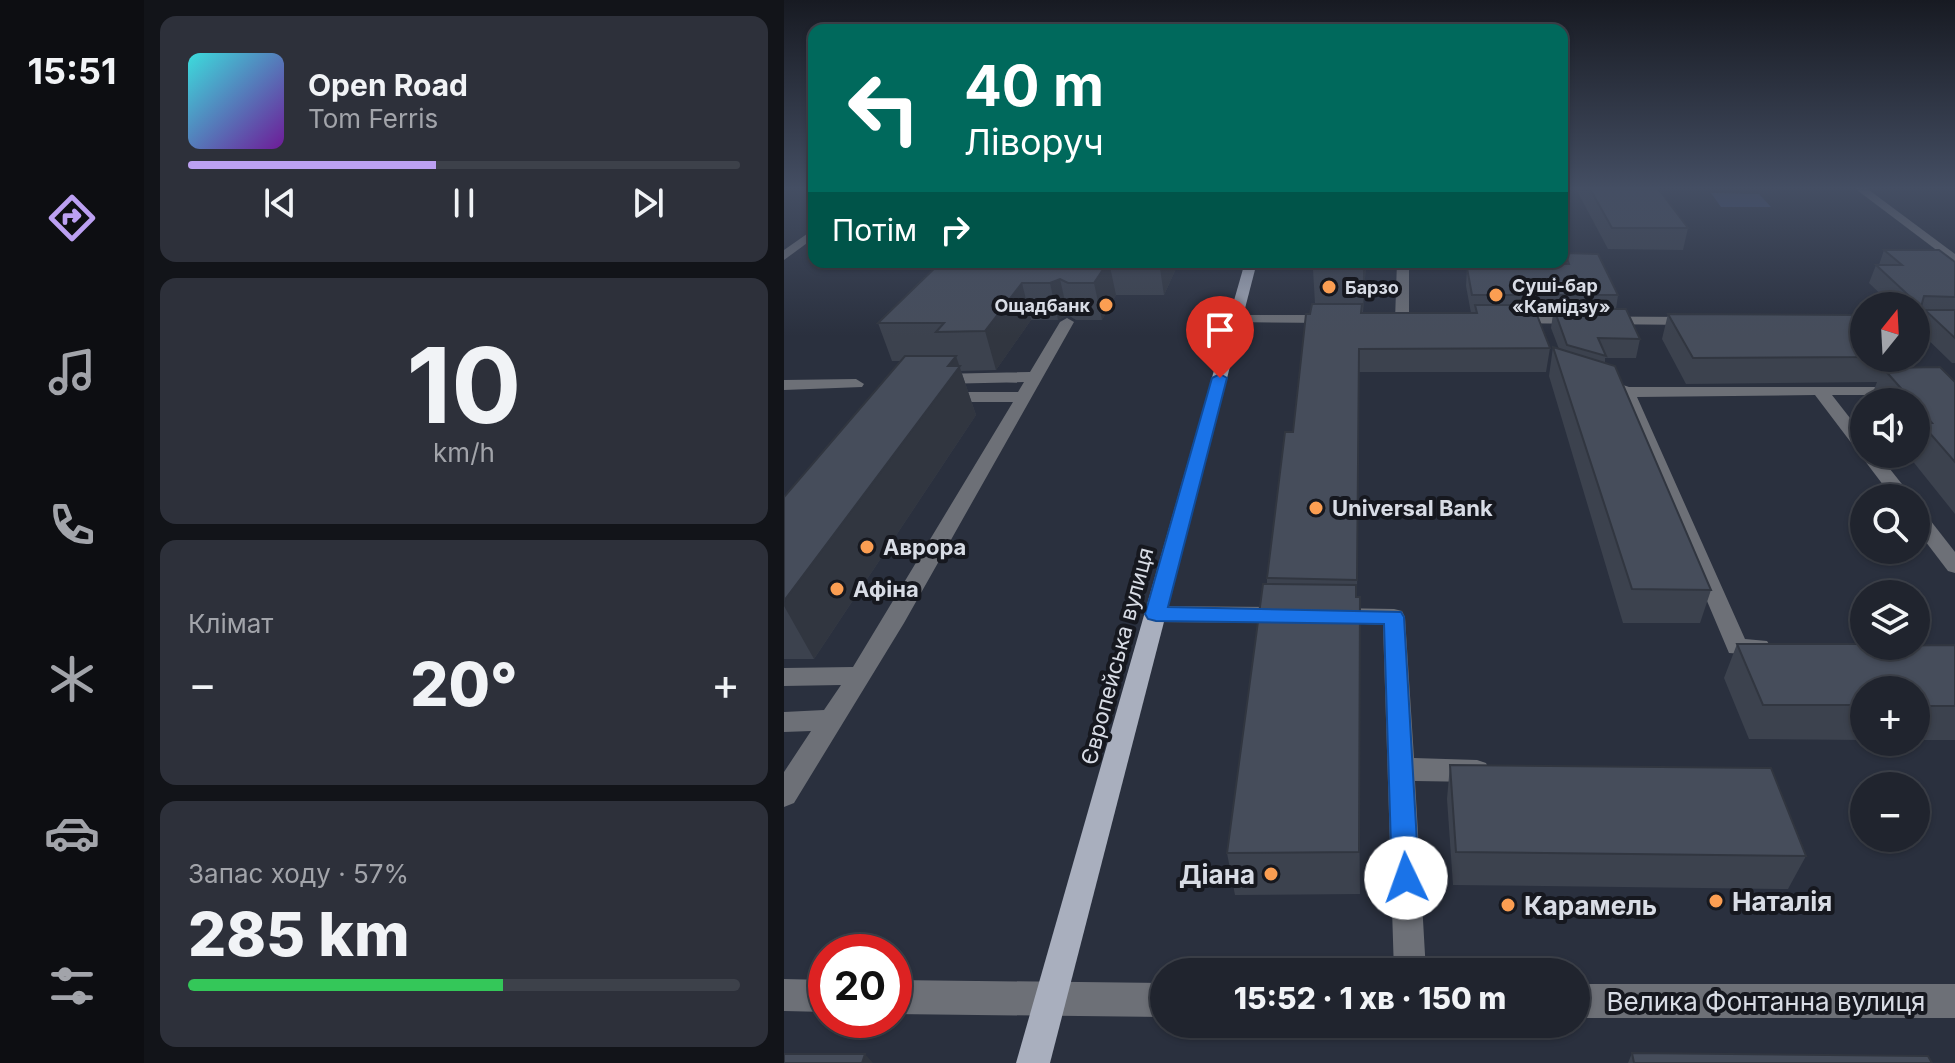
<!DOCTYPE html>
<html lang="uk">
<head>
<meta charset="utf-8">
<style>
	body { margin:0; font-family:Inter,sans-serif; background:#2d303a; color:#f1f3f6; height:100vh; display:flex; flex-direction:column; font-size:30px; white-space:nowrap }
	* { box-sizing:border-box; margin:0 }
	p { font-size:26px; color:#a2a4aa }
	.icon { flex:none; width:44px; height:44px; fill:none; stroke:currentColor; stroke-width:2; stroke-linecap:round; stroke-linejoin:round }
	.map { position:relative; flex:1; overflow:hidden }
	.side { display:flex; flex-direction:column; gap:16px; padding:16px; background:#121419; width:640px }
	.side>* { flex:none }
	.top-card { position:absolute; left:24px; top:24px; width:760px; height:244px; border-radius:16px; box-shadow:0 2px 6px #0004,0 0 0 2px #3d414a; background:#00695c; color:#fff; overflow:hidden }
	.needle { width:52px; rotate:18deg }
	.controls { position:absolute; left:1066px; top:292px; display:grid; gap:16px }
	.controls a { display:grid; place-items:center; width:80px; height:80px; border-radius:50%; background:#20242e; box-shadow:0 2px 6px #0004,0 0 0 2px #3d414a; font-size:40px }
	.speed { position:absolute; left:24px; top:934px; display:flex; gap:16px; font-size:40px; font-weight:700; text-align:center }
	.speed>* { display:grid; place-content:center; width:104px; height:104px; border-radius:50%; background:#20242e; box-shadow:0 2px 6px #0004,0 0 0 2px #3d414a; line-height:1 }
	.speed .limit { border:12px solid #d22; background:#fff; color:#111 }
	.pin { position:absolute; display:grid; place-items:center; width:68px; height:68px; color:#fff; margin:-82px -34px; border-radius:50% 50% 50% 0; rotate:-45deg; box-shadow:0 0 8px #0007 }
	.pin .icon { rotate:45deg }
	.me { position:absolute; width:88px; margin:-44px; rotate:357deg; stroke-linejoin:round; filter:drop-shadow(0 0 6px #0008) }
	.turn { display:flex; align-items:center; gap:28px; height:168px; padding:0 24px; font-size:36px }
	.turn .icon { width:104px; height:104px; stroke-width:2.5 }
	.turn b { display:block; font-size:56px; line-height:68px }
	.then { display:flex; align-items:center; height:76px; padding:0 24px; background:#0003; gap:16px; font-size:30px }
	.big { font-size:60px; font-weight:800; line-height:1.1 }
	.side .widget { flex:1; display:flex; flex-direction:column; justify-content:center; gap:12px; min-width:0; padding:0 28px; border-radius:16px; background:#2d303a }
	.side .dial { align-items:center; gap:0 }
	.dial b { font-size:104px; line-height:1 }
	.song { display:flex; align-items:center; gap:24px }
	.cover { width:96px; height:96px; border-radius:12px; background:linear-gradient(135deg,hsl(180 70% 55%),hsl(280 70% 35%)) }
	.played { height:8px; border-radius:4px; background:linear-gradient(90deg,#bca0f2 45%,#3d414a 45%) }
	.keys { display:flex; justify-content:space-around; direction:ltr }
	.heat { display:flex; justify-content:space-between; align-items:center; font-size:44px; direction:ltr }
	.charge { height:12px; border-radius:6px; background:linear-gradient(90deg,#34c759 57%,#3d414a 0) }
	.trip { position:absolute; left:366px; top:958px; width:440px; height:80px; border-radius:40px; background:#20242e; box-shadow:0 2px 6px #0004,0 0 0 2px #3d414a; font-weight:800; line-height:80px; text-align:center }
	main { display:flex; flex:1; min-height:0 }
	.dock { display:flex; flex-direction:column; width:144px; justify-content:space-around; align-items:center; background:#0d0e12; color:#a2a4aa }
	.dock .icon { width:56px; height:56px }
	.dock .current { color:#bca0f2 }
	.dock b { font-size:36px; color:#f1f3f6 }
	.map>svg:first-child { display:block }
	.green { fill:#3d4e7b }
	.lines { fill:none; stroke-linecap:round; stroke-linejoin:round }
	.minor { fill:#6d7077; fill-rule:evenodd }
	.major { fill:#a9afbe; fill-rule:evenodd }
	.wall { fill:#3c424e }
	.shaded-wall { fill:#313640 }
	.building { fill:#464d5b; stroke:#313640; stroke-width:2 }
	.route { fill:#1a73e8; stroke:#114b97; stroke-width:2 }
	.poi-dot { fill:#fb9e52; stroke:#16181f; stroke-width:3 }
	.labels { text-anchor:middle; dominant-baseline:central; stroke-width:8; stroke-linejoin:round; paint-order:stroke }
	.far-poi-label { font-size:18px; font-weight:bold; fill:#d8dce5; stroke:#16181f; text-anchor:start }
	.poi-label { font-size:22px; font-weight:bold; fill:#d8dce5; stroke:#16181f; text-anchor:start }
	.street-label { font-size:22px; fill:#d8dce5; stroke:#16181f }
	.near-poi-label { font-size:26px; font-weight:bold; fill:#d8dce5; stroke:#16181f; text-anchor:start }
	.near-street-label { font-size:26px; fill:#d8dce5; stroke:#16181f }
</style>
</head>
<body>
<main>
<nav class="dock">
<b>15:51</b>
<svg class="icon current" aria-label="directions" viewBox="0 0 24 24"><path d="M12 3l9 9-9 9-9-9zM9 14v-3h6M13 9l2 2-2 2"/></svg>
<svg class="icon" aria-label="music" viewBox="0 0 24 24"><path d="M9 18V5l10-2v13"/><circle cx="6" cy="18" r="3"/><circle cx="16" cy="16" r="3"/></svg>
<svg class="icon" aria-label="phone" viewBox="0 0 24 24"><path d="M5 4h4l2 5-3 2q2 4 5 5l2-3 5 2v4C11 20 4 13 5 4z"/></svg>
<svg class="icon" aria-label="climate" viewBox="0 0 24 24"><path d="M12 3v18M4 7l16 10M4 17L20 7"/></svg>
<svg class="icon" aria-label="car" viewBox="0 0 24 24"><path d="M5 17H2v-5l4-1 3-4h7l3 4 3 1v5h-3M9 17h6M6 11h13"/><circle cx="7" cy="17" r="2"/><circle cx="17" cy="17" r="2"/></svg>
<svg class="icon" aria-label="filters" viewBox="0 0 24 24"><path d="M4 7h16M4 17h16"/><circle cx="9" cy="7" r="2"/><circle cx="15" cy="17" r="2"/></svg>
</nav>
<section class="side">
<div class="widget">
<div class="song"><i class="cover"></i><div><b>Open Road</b><p>Tom Ferris</p></div></div>
<div class="played"></div>
<div class="keys"><svg class="icon" aria-label="previous" viewBox="0 0 24 24"><path d="M18 5L8 12l10 7zM5 5v14"/></svg><svg class="icon" aria-label="pause" viewBox="0 0 24 24"><path d="M8 5v14M16 5v14"/></svg><svg class="icon" aria-label="next" viewBox="0 0 24 24"><path d="M6 5l10 7-10 7zM19 5v14"/></svg></div>
</div>
<div class="widget dial"><b>10</b><p>km/h</p></div>
<div class="widget"><p>Клімат</p>
<div class="heat"><a>−</a><b class="big">20°</b><a>+</a></div>
</div>
<div class="widget"><p>Запас ходу · 57%</p><b class="big">285 km</b><div class="charge"></div></div>
</section>
<div class="map">
<svg width="1171" height="1063" viewBox="0 0 1171 1063">
	<rect width="100%" height="100%" fill="#2a303e"/>
	<!-- green -->
	<polygon class="green" points="927,193 975,194 987,207 937,207"/>
	<g class="lines">
		<!-- minor -->
		<g class="minor">
			<polygon points="1069,187 1081,187 1171,254 1171,264"/>
			<polygon points="30,229 30,238 0,260 0,250"/>
			<polygon points="613,262 625,262 625,320 618,324 611,320"/>
			<polygon points="452,315 548,315 555,319 548,323 447,322 445,319"/>
			<polygon points="728,316 908,317 915,321 908,325 723,323 723,317"/>
			<polygon points="283,318 290,322 120,623 10,803 0,807 0,772 27,731 0,732 0,712 40,710 57,685 0,686 0,668 69,667 229,402 160,402 152,397 160,392 234,392 240,382 155,384 147,379 155,374 246,372 276,322"/>
			<polygon points="72,379 80,384 78,387 0,390 0,380"/>
			<polygon points="833,383 845,387 1122,387 1124,390 1116,395 1048,395 1080,436 1080,454 1094,454 1129,498 1109,498 1031,395 853,397 961,639 983,641 987,647 983,653 975,655 945,653 836,395 825,388"/>
			<polygon points="1132,509 1139,511 1171,552 1171,573 1164,571 1132,529"/>
			<polygon points="372,606 500,607 508,609 511,615 508,621 500,623 372,622 364,620 361,614 364,608"/>
			<polygon points="552,608 610,609 618,611 621,617 630,758 693,760 702,763 706,771 702,779 693,782 631,781 642,972 610,972 599,625 544,622 541,616 544,610"/>
			<polygon points="0,979 42,980 42,1012 0,1011"/>
			<polygon points="110,980 380,983 380,1017 110,1014"/>
			<rect x="792" y="984" width="379" height="34"/>
		</g>
		<!-- major -->
		<polygon class="major" points="461,262 473,262 266,1063 232,1063"/>
	</g>
	<!-- wall -->
	<g class="wall">
		<polygon points="791,187 873,187 904,228 899,250 824,249"/>
		<polygon points="1100,250 1171,262 1171,363 1168,363 1133,329 1139,315 1133,315 1132,318 1132,306 1109,306 1085,283 1092,265 1095,265"/>
		<polygon points="781,253 834,295 832,309 856,339 852,358 821,358 821,362 927,590 916,623 839,623 765,376 769,347 775,349 767,328 769,314 752,314 766,348 762,372 575,372 573,597 576,894 451,895 443,853 483,584 483,578 509,432 526,314 531,304 529,269 531,262 582,262 579,313 687,313 682,286 683,268 726,268 727,263 779,264"/>
		<polygon points="90,262 395,262 380,295 332,295 318,320 292,320 284,315 274,320 247,320 212,370 177,371 192,415 30,659 0,659 0,497 117,361 108,361 94,323 149,270 92,269"/>
		<polygon points="884,314 1080,315 1080,358 1132,358 1132,353 1135,356 1130,367 1171,382 1171,514 1123,454 1132,454 1132,402 1091,402 1087,397 1093,382 902,384 878,339"/>
		<polygon points="953,644 1171,645 1171,740 1132,740 1132,690 1080,690 1080,740 965,739 940,678"/>
		<polygon points="666,765 1022,856 1004,889 669,885 663,799"/>
		<polygon points="848,1053 1148,1063 844,1063"/>
	</g>
	<!-- shaded-wall -->
	<g class="shaded-wall">
		<polygon points="324,262 325,262 332,295 318,320 310,283"/>
		<polygon points="375,262 395,262 380,295"/>
		<polygon points="579,262 582,262 579,313"/>
		<polygon points="276,279 284,315 274,320 266,283"/>
		<polygon points="238,283 247,320 212,370 201,331"/>
		<polygon points="172,356 192,415 30,659 0,606 0,601"/>
		<polygon points="81,1054 89,1063 78,1063"/>
	</g>
	<!-- building -->
	<g class="building">
		<polygon points="805,187 873,187 904,228 828,228"/>
		<polygon points="1100,250 1155,250 1171,262 1171,297 1140,296 1137,307 1092,265 1118,265"/>
		<polygon points="781,253 814,254 834,295 688,295 683,268 728,268 727,263 785,264"/>
		<polygon points="157,262 324,262 310,283 284,283 276,279 266,283 238,283 201,331 152,332 160,323 94,323"/>
		<polygon points="531,262 579,262 579,269 529,269"/>
		<polygon points="528,304 578,304 577,313 693,313 691,305 749,305 766,348 575,349 573,580 483,578 501,432 509,432 522,314 526,314"/>
		<polygon points="770,309 842,309 856,339 814,338 822,356 783,345"/>
		<polygon points="1141,310 1171,310 1171,338"/>
		<polygon points="884,314 1080,315 1080,357 909,358"/>
		<polygon points="769,347 831,366 927,590 848,589"/>
		<polygon points="121,356 172,356 164,366 176,366 0,601 0,497"/>
		<polygon points="1156,367 1171,382 1171,462 1137,423 1148,423 1132,405 1132,402 1129,402 1099,368"/>
		<polygon points="479,584 572,585 572,597 576,597 575,852 443,853"/>
		<polygon points="953,644 1080,644 1080,646 1171,645 1171,706 1132,706 1132,690 1080,690 1080,705 979,705"/>
		<polygon points="666,765 987,768 1022,856 672,852"/>
		<polygon points="848,1053 1144,1056 1148,1063 850,1063"/>
		<polygon points="0,1054 81,1054 78,1063 0,1063"/>
	</g>
	<!-- sky -->
	<linearGradient id="sky" x2="0" y2="1"><stop stop-color="#171a22"/><stop offset="0.56" stop-color="#444e63"/><stop offset="1" stop-color="#444e63" stop-opacity="0"/></linearGradient>
	<rect width="1171" height="336" fill="url(#sky)"/>
	<!-- route -->
	<polygon class="route" points="436,374 443,378 384,607 617,612 620,617 635,878 631,887 622,890 612,887 608,878 600,624 372,621 364,619 361,614 428,378"/>
	<!-- markers -->
	<g class="poi-dot">
		<circle cx="545" cy="287" r="8"/>
		<circle cx="712" cy="295" r="8"/>
		<circle cx="322" cy="305" r="8"/>
		<circle cx="532" cy="508" r="8"/>
		<circle cx="83" cy="547" r="8"/>
		<circle cx="53" cy="589" r="8"/>
		<circle cx="487" cy="874" r="8"/>
		<circle cx="932" cy="901" r="8"/>
		<circle cx="724" cy="905" r="8"/>
	</g>
	<g class="labels">
		<!-- far-poi labels -->
		<g class="far-poi-label">
			<text x="728" y="285">Суші-бар<tspan x="728" dy="21">«Камідзу»</tspan></text>
			<text x="561" y="287">Барзо</text>
			<text x="306" y="305" text-anchor="end">Ощадбанк</text>
		</g>
		<!-- poi labels -->
		<g class="poi-label">
			<text x="548" y="508">Universal Bank</text>
			<text x="99" y="547">Аврора</text>
			<text x="69" y="589">Афіна</text>
		</g>
		<!-- street labels -->
		<g class="street-label">
			<text transform="translate(333 656) rotate(-75)">Європейська вулиця</text>
		</g>
		<!-- near-poi labels -->
		<g class="near-poi-label">
			<text x="471" y="874" text-anchor="end">Діана</text>
			<text x="948" y="901">Наталія</text>
			<text x="740" y="905">Карамель</text>
		</g>
		<!-- near-street labels -->
		<g class="near-street-label">
			<text x="982" y="1001">Велика Фонтанна вулиця</text>
		</g>
	</g>
</svg>
<div class="controls">
<a><svg class="needle" viewBox="-14 -14 28 28"><path d="M0-13l5 13h-10z" fill="#e53935"/><path d="M0 13l5-13h-10z" fill="#a2a4aa"/></svg></a>
<a><svg class="icon" aria-label="sound" viewBox="0 0 24 24"><path d="M4 9h4l5-4v14l-5-4H4zM17 9q2 3 0 6"/></svg></a>
<a><svg class="icon" aria-label="search" viewBox="0 0 24 24"><circle cx="10" cy="10" r="6"/><path d="M15 15l6 6"/></svg></a>
<a><svg class="icon" aria-label="layers" viewBox="0 0 24 24"><path d="M12 4l9 5-9 5-9-5zM3 14l9 5 9-5"/></svg></a>
<a>+</a>
<a>−</a>
</div>
<div class="speed"><div class="limit">20</div></div>
<div class="pin" style="left:436px;top:378px;background:#d93025"><svg class="icon" aria-label="arrive" viewBox="0 0 24 24"><path d="M6 21V4h12l-3 4 3 4H6"/></svg></div>
<svg class="me" style="left:622px;top:878px" viewBox="-20 -20 40 40"><circle r="19" fill="#fff"/><path d="M0-13L10 11 0 6-10 11z" fill="#1a73e8"/></svg>
<div class="trip">15:52 · 1 хв · 150 m</div>
<div class="top-card">
<div class="turn"><svg class="icon" aria-label="left" viewBox="0 0 24 24"><path d="M17 20v-9H6M10 6l-5 5 5 5"/></svg><div><b>40 m</b>Ліворуч</div></div>
<div class="then">Потім<svg class="icon" aria-label="right" viewBox="0 0 24 24"><path d="M7 20v-9h11M14 6l5 5-5 5"/></svg></div>
</div>
</div>
</main>
</body>
</html>
